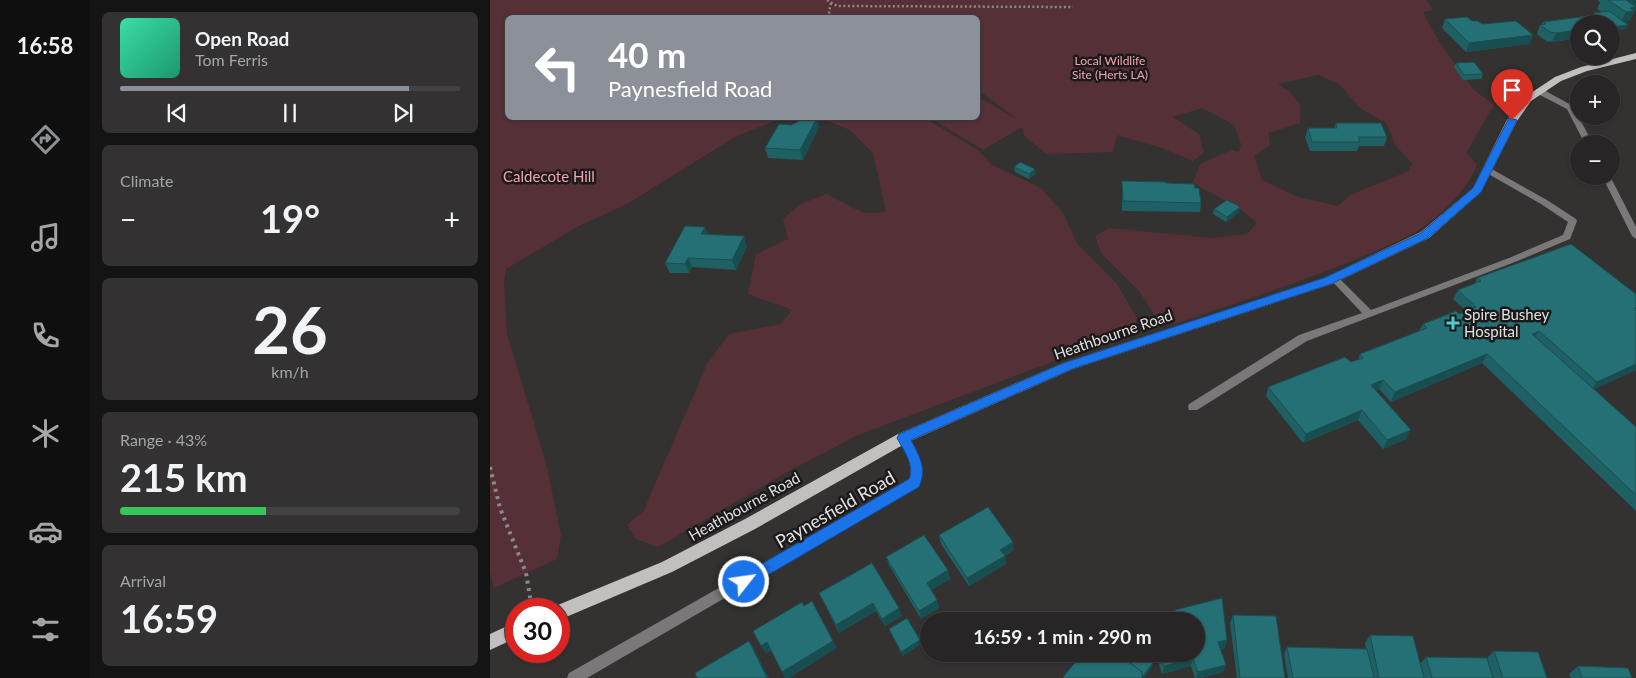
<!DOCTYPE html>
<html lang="en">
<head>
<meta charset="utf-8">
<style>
	body { margin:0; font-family:Lato,sans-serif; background:#333132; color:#f1f3f6; height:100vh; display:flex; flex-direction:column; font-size:19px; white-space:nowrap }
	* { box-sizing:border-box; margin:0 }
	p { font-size:16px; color:#a4a5a7 }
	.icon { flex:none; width:28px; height:28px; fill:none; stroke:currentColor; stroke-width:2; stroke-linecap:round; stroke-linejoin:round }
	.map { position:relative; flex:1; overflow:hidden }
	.side { display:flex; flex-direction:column; gap:12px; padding:12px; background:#151414; width:400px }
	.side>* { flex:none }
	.guide { position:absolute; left:15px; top:15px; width:475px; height:105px; border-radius:8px; box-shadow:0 1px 4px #0004,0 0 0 1px #434242; background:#8c9099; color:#fff; overflow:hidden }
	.fabs { position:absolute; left:1080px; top:15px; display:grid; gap:10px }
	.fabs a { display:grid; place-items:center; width:50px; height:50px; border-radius:50%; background:#272525; box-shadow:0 1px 4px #0004,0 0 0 1px #434242; font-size:25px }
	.speed { position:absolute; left:15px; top:598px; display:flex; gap:10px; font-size:25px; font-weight:700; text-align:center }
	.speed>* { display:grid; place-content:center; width:65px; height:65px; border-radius:50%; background:#272525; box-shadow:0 1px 4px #0004,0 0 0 1px #434242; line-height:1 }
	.speed .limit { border:8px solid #d22; background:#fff; color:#111 }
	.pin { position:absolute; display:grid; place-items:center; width:42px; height:42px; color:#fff; margin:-51px -21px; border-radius:50% 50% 50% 0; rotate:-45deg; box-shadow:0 0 5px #0007 }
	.pin .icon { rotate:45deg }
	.me { position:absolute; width:55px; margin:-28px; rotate:60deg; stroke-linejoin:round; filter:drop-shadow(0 0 4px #0008) }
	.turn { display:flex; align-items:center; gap:18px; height:105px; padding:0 20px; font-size:22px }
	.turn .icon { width:65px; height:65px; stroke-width:2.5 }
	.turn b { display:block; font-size:35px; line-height:42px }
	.big { font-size:38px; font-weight:700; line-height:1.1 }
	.side .card { flex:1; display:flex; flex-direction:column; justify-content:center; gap:8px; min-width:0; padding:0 18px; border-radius:8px; background:#333132 }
	.side .dial { align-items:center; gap:0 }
	.dial b { font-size:65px; line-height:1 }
	.song { display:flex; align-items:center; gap:15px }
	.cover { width:60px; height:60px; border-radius:8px; background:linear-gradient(135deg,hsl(160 70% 55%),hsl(160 70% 35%)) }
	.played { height:5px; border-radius:2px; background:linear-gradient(90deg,#8c9099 85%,#434242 85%) }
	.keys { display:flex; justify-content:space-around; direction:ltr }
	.heat { display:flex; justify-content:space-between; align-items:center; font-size:28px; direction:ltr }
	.charge { height:8px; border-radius:4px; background:linear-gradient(90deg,#34c759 43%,#434242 0) }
	.trip { position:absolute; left:430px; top:612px; width:285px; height:50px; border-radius:25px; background:#272525; box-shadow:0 1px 4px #0004,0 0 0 1px #434242; font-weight:700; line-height:50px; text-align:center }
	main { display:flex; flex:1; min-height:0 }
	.tab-bar { display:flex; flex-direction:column; width:90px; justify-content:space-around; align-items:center; background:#100f0f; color:#a4a5a7 }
	.tab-bar .icon { width:35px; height:35px }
	.tab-bar .on { color:#8c9099 }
	.tab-bar b { font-size:22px; color:#f1f3f6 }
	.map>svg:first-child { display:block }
	.green { fill:#563037; fill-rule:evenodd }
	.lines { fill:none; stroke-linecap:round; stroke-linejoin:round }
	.path-far1 { stroke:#8c8989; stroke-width:2.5; stroke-dasharray:2 2.5; stroke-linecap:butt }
	.path { stroke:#8c8989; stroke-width:4; stroke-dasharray:3 4.5; stroke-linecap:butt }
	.lane { fill:#7a7879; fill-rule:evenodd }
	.street { fill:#7a7879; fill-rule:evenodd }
	.primary { fill:#c3bfbf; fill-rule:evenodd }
	.wall { fill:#1f6064 }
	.shaded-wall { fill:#194e51 }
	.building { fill:#247074; stroke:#194e51 }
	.route { fill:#1a73e8; stroke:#114b97 }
	.poi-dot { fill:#51ccd3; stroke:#1b1919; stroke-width:2 }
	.labels { text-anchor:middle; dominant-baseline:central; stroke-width:5; stroke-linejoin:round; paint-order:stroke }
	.far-park-label { font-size:12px; fill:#f4a4b3; stroke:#1b1919 }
	.park-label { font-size:15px; fill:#f4a4b3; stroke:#1b1919 }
	.poi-label { font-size:15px; fill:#e2e0e0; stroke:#1b1919; text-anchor:start }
	.street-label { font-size:15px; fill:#e2e0e0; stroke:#1b1919 }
	.near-street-label { font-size:18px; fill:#e2e0e0; stroke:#1b1919 }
</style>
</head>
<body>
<main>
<nav class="tab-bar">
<b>16:58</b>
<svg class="icon on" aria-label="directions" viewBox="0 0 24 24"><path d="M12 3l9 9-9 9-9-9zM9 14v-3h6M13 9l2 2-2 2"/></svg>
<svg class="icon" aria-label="music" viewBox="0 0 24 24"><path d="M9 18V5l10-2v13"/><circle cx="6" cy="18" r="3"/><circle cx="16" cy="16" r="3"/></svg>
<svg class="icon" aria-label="phone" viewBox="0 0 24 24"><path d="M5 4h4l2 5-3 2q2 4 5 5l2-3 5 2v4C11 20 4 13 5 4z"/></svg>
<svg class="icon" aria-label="climate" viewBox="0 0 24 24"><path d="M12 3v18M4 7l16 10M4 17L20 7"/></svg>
<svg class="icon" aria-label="car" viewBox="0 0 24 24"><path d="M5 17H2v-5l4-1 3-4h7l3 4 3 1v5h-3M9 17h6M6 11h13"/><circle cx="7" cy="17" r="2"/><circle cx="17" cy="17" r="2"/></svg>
<svg class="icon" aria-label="filters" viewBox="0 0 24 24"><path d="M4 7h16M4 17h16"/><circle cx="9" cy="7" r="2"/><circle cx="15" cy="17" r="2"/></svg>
</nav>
<section class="side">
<div class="card">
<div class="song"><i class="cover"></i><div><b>Open Road</b><p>Tom Ferris</p></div></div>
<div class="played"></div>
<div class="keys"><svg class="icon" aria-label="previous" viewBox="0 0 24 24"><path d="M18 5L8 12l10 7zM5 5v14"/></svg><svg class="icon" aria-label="pause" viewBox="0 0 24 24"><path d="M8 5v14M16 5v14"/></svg><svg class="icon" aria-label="next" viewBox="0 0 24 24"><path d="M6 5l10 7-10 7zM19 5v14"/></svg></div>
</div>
<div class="card"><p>Climate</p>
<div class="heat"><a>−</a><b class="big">19°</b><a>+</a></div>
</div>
<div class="card dial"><b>26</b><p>km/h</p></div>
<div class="card"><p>Range · 43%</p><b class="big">215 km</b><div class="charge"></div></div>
<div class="card"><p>Arrival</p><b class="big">16:59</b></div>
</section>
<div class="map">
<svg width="1146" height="678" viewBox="0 0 1146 678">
	<rect width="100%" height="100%" fill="#343131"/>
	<!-- green -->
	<g class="green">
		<path d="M0,0H936L943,10L933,12L948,40L964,63L984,90L1004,105L976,153L987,164C979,190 944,222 920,235C893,249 864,260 836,271C786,290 735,307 685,324L664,314L649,291L611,253L605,236L619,228L723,238L757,234L767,223C749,204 724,197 703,182L710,164L742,150L749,152L751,144L744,125L712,108L683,117L709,134L714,153L703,161L672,148L627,135L623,152L557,154L535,137L532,127L493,150L440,118H488V97L530,121L488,90L492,81L488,78V18H18V118H291L245,137L137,204L89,226L16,269L14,282L17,334L56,463L71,535L67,559L4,588L0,572ZM828,75L849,84L870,108L897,124L905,145L922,163L919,171L860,195L848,206L808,197L772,180L764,156L780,145L778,133L810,123V104L799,91L788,84Z"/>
		<polygon points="330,118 435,118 488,150 502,165 551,188 574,214 586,242 627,284 647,318 644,331 366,436 301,470 168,547 146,539 137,525 153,512 217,364 239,334 291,324 302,310 258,294 266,254 298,239 293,219 309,205 336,194 373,213 396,212 383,153 360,130"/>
	</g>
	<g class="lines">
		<!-- path-far1 -->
		<g class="path-far1">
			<polyline points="337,0 347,6 583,7"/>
			<polyline points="341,3 339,12 341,18"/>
		</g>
		<!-- path -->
		<polyline class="path" points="0,467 10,508 36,573 42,609"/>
		<!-- lane -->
		<polygon class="lane" points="998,167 1057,200 1086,219 1087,221 1080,239 1025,262 817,341 707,410 699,410 698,407 699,404 809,335 872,313 841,280 839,278 841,276 847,276 881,310 1019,258 1073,235 1078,222 1051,204 995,172 995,168"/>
		<!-- street -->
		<g class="street">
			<polygon points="1046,89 1052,89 1083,106 1103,144 1095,144 1077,109 1046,93"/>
			<polygon points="1112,176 1120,176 1146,227 1146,239 1142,236"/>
			<path d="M413,433L417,435C427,451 437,467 428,486L97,678H77L79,673L419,480C424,464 415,452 407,438L409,435Z"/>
		</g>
		<!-- primary -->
		<g class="primary">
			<polygon points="1146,53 1146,59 1097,71 1071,81 1041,101 1027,121 991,192 939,238 842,284 583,369 418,442 265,529 182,572 69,620 69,609 62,609 63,607 172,562 255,519 408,434 573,363 834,278 931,232 983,188 1017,120 1035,97 1065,77 1091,67"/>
			<polygon points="26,622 26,638 0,650 0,634"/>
		</g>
	</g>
	<!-- wall -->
	<g class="wall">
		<polygon points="1109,0 1146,0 1145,10 1140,20 1139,20 1137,23 1136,24 1138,25 1135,29 1121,31 1121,24 1089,24 1089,38 1062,42 1056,41 1047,34 1050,25 1051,25 1053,22 1103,15 1104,13 1112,12 1107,9 1110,2 1108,1"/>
		<polygon points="955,19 982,21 992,24 1043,35 1039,44 976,52 952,28"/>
		<polygon points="966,63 993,74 991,79 973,80 964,67"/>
		<polygon points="846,123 897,137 894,146 869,146 867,151 820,151 815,137 818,128 844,128"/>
		<polygon points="329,127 313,160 278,158 275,148"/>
		<polygon points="524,167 545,169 545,174 539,179 525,172"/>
		<polygon points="632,181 676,183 705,188 711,203 710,212 632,211"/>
		<polygon points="724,209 749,212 736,222 723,214"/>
		<polygon points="218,235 257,246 246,270 202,267 199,273 180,273 175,263"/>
		<polygon points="987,278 1146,294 1146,370 1104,389 1146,427 1146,511 992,363 901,402 889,389 886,391 916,439 893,449 868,420 813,443 776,396 778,387 861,362 868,360 870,354 929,331 933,324 969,314 976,311 963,299 968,290 985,283"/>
		<polygon points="449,535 524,550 515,556 516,564 479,586 451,544"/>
		<polygon points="396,557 458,570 460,579 441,590 447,600 449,608 431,619 399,565"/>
		<polygon points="382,563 412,616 395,626 386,611 349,633 329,593"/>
		<polygon points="685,610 735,648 730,649 736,665 733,672 711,678 705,678 701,666 672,674 666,654 706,654 684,619 683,618"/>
		<polygon points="743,615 795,678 747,678 740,623"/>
		<polygon points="399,629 431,644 413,656"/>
		<polygon points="880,635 930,664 936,657 1003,678 798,678 794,654 797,647 876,649 875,643"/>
		<polygon points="1004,651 1057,678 1003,678 997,658"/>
		<polygon points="1088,666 1142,678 1081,678 1079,674"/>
	</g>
	<!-- shaded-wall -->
	<g class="shaded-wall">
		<polygon points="1136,0 1146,0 1146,10 1137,23 1129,25 1136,12"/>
		<polygon points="1138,25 1135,29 1121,31 1122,27"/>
		<polygon points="1089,30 1089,38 1062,42 1066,33"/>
		<polygon points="1043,35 1039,44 976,52 979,43"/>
		<polygon points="327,118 329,127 313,160 310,150"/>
		<polygon points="545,169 545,174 539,179 539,174"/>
		<polygon points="750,207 749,212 736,222 737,217"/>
		<polygon points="215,227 219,236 211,234"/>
		<polygon points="254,236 257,246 246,270 242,260"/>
		<polygon points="198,258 202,267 199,273 195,264"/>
		<polygon points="1049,331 1043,340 1042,334"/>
		<polygon points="997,354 992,363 901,402 905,392"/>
		<polygon points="1146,364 1146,370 1100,391 1107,382"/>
		<polygon points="893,380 889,389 877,394 881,385"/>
		<polygon points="872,410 868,420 813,443 816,434"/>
		<polygon points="921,430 916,439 893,449 897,440"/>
		<polygon points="523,542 524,550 515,556 516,564 479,586 477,578 510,550"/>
		<polygon points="458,570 460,579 439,591 437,583"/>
		<polygon points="447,600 449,608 431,619 429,611"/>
		<polygon points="383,603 386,611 349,633 346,625"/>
		<polygon points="409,608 412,616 395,626 392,619"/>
		<polygon points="430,640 431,644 413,656 411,652"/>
		<polygon points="737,640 735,648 725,650 728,642"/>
		<polygon points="259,641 264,648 279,678 277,678"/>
		<polygon points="343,641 347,648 299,678 295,678 292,672"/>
		<polygon points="277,642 282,650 276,654 271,646"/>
		<polygon points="703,659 701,666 672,674 674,666"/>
		<polygon points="663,663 662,667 654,678 653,678 653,676"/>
		<polygon points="736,665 733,672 711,678 706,678 708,672"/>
	</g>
	<!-- building -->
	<g class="building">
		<polygon points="1118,0 1136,0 1146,7 1140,8 1144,11 1136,12"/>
		<polygon points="1119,11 1138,25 1122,27 1121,26 1121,24 1119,24 1119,23 1104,13"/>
		<polygon points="1106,15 1119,23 1112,24 1089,24 1089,30 1066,33 1060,32 1050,25 1056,24 1053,22"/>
		<polygon points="977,17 982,21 988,21 992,24 1026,21 1043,35 979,43 955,19"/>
		<polygon points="984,62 993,74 974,75 966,63"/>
		<polygon points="315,118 327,118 310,150 275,148 289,124 301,125"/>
		<polygon points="846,123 891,123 897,137 868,137 870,142 822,142 818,128 847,128"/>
		<polygon points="530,162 545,169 539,174 524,167"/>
		<polygon points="632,181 675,182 676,183 704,184 705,188 709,188 711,203 633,201"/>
		<polygon points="737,200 750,207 737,217 724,209"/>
		<polygon points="195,226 215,227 211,234 254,236 242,260 198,258 195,264 175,263"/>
		<polygon points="1081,244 1146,294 1146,308 1144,309 1146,311 1146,364 1107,382 1049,331 1042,334 1146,427 1146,495 997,354 905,392 893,380 881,385 921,430 897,440 872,410 816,434 778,387 855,357 861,362 873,358 870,354 937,328 933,324 966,311 969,314 986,307 968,290 991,281 987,278"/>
		<polygon points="498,507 523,542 510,550 515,556 477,578 449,535"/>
		<polygon points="434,535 458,570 437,583 447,600 429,611 396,557"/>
		<polygon points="382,563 409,608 392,619 383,603 346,625 329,593"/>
		<polygon points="732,598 737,640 728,642 736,665 708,672 703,659 674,666 670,654 706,654 706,621 677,621 689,618 685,610"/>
		<polygon points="322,601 343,641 292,672 277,642 271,646 263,631 312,602 314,606"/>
		<polygon points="743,615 786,616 795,678 750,678"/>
		<polygon points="417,618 430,640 411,652 399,629"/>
		<polygon points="880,635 923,636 934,678 889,678"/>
		<polygon points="259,641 277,678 207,678 205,673"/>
		<polygon points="797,647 877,649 884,678 803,678"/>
		<polygon points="1004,651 1048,652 1057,678 1013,678"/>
		<polygon points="592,654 628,654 652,672 652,678 574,678 573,677"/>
		<polygon points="628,654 650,654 663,663 653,676 652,675 652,672"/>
		<polygon points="936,657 997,658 1003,678 942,678"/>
		<polygon points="1088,666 1138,668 1142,678 1092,678"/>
	</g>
	<!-- route -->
	<path class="route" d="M1019,118L1027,120L991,192L938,238L841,284L582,369L421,440C430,457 437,469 429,487L259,586L254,588L249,586L247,582L249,577L419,479C425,465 414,451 407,438L409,434L574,363L834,278L931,233L983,188Z"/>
	<!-- markers -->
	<path class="poi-dot" d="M960.5 315.5h5v5h5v5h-5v5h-5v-5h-5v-5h5z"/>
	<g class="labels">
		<!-- far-park labels -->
		<g class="far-park-label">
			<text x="620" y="60">Local Wildlife<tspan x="620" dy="14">Site (Herts LA)</tspan></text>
		</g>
		<!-- park labels -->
		<g class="park-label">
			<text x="59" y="176">Caldecote Hill</text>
		</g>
		<!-- poi labels -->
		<g class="poi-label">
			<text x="974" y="314">Spire Bushey<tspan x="974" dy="17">Hospital</tspan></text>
		</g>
		<!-- street labels -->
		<g class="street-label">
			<text transform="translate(623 334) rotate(-19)">Heathbourne Road</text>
			<text transform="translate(254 506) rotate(-29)">Heathbourne Road</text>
		</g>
		<!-- near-street labels -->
		<g class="near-street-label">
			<text transform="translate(345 509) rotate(-30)">Paynesfield Road</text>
		</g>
	</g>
</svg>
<div class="fabs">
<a><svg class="icon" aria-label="search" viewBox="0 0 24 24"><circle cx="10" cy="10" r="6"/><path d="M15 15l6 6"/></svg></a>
<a>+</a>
<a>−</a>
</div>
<div class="speed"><div class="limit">30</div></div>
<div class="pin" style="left:1022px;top:120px;background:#d93025"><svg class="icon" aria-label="arrive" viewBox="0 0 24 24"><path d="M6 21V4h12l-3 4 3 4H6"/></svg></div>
<svg class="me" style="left:254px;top:582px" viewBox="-20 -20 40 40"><circle r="17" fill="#1a73e8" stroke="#fff" stroke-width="3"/><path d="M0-11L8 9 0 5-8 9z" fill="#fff"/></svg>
<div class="trip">16:59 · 1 min · 290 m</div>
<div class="guide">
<div class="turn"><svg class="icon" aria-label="left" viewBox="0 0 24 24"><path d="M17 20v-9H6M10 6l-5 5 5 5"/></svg><div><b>40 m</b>Paynesfield Road</div></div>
</div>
</div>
</main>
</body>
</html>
